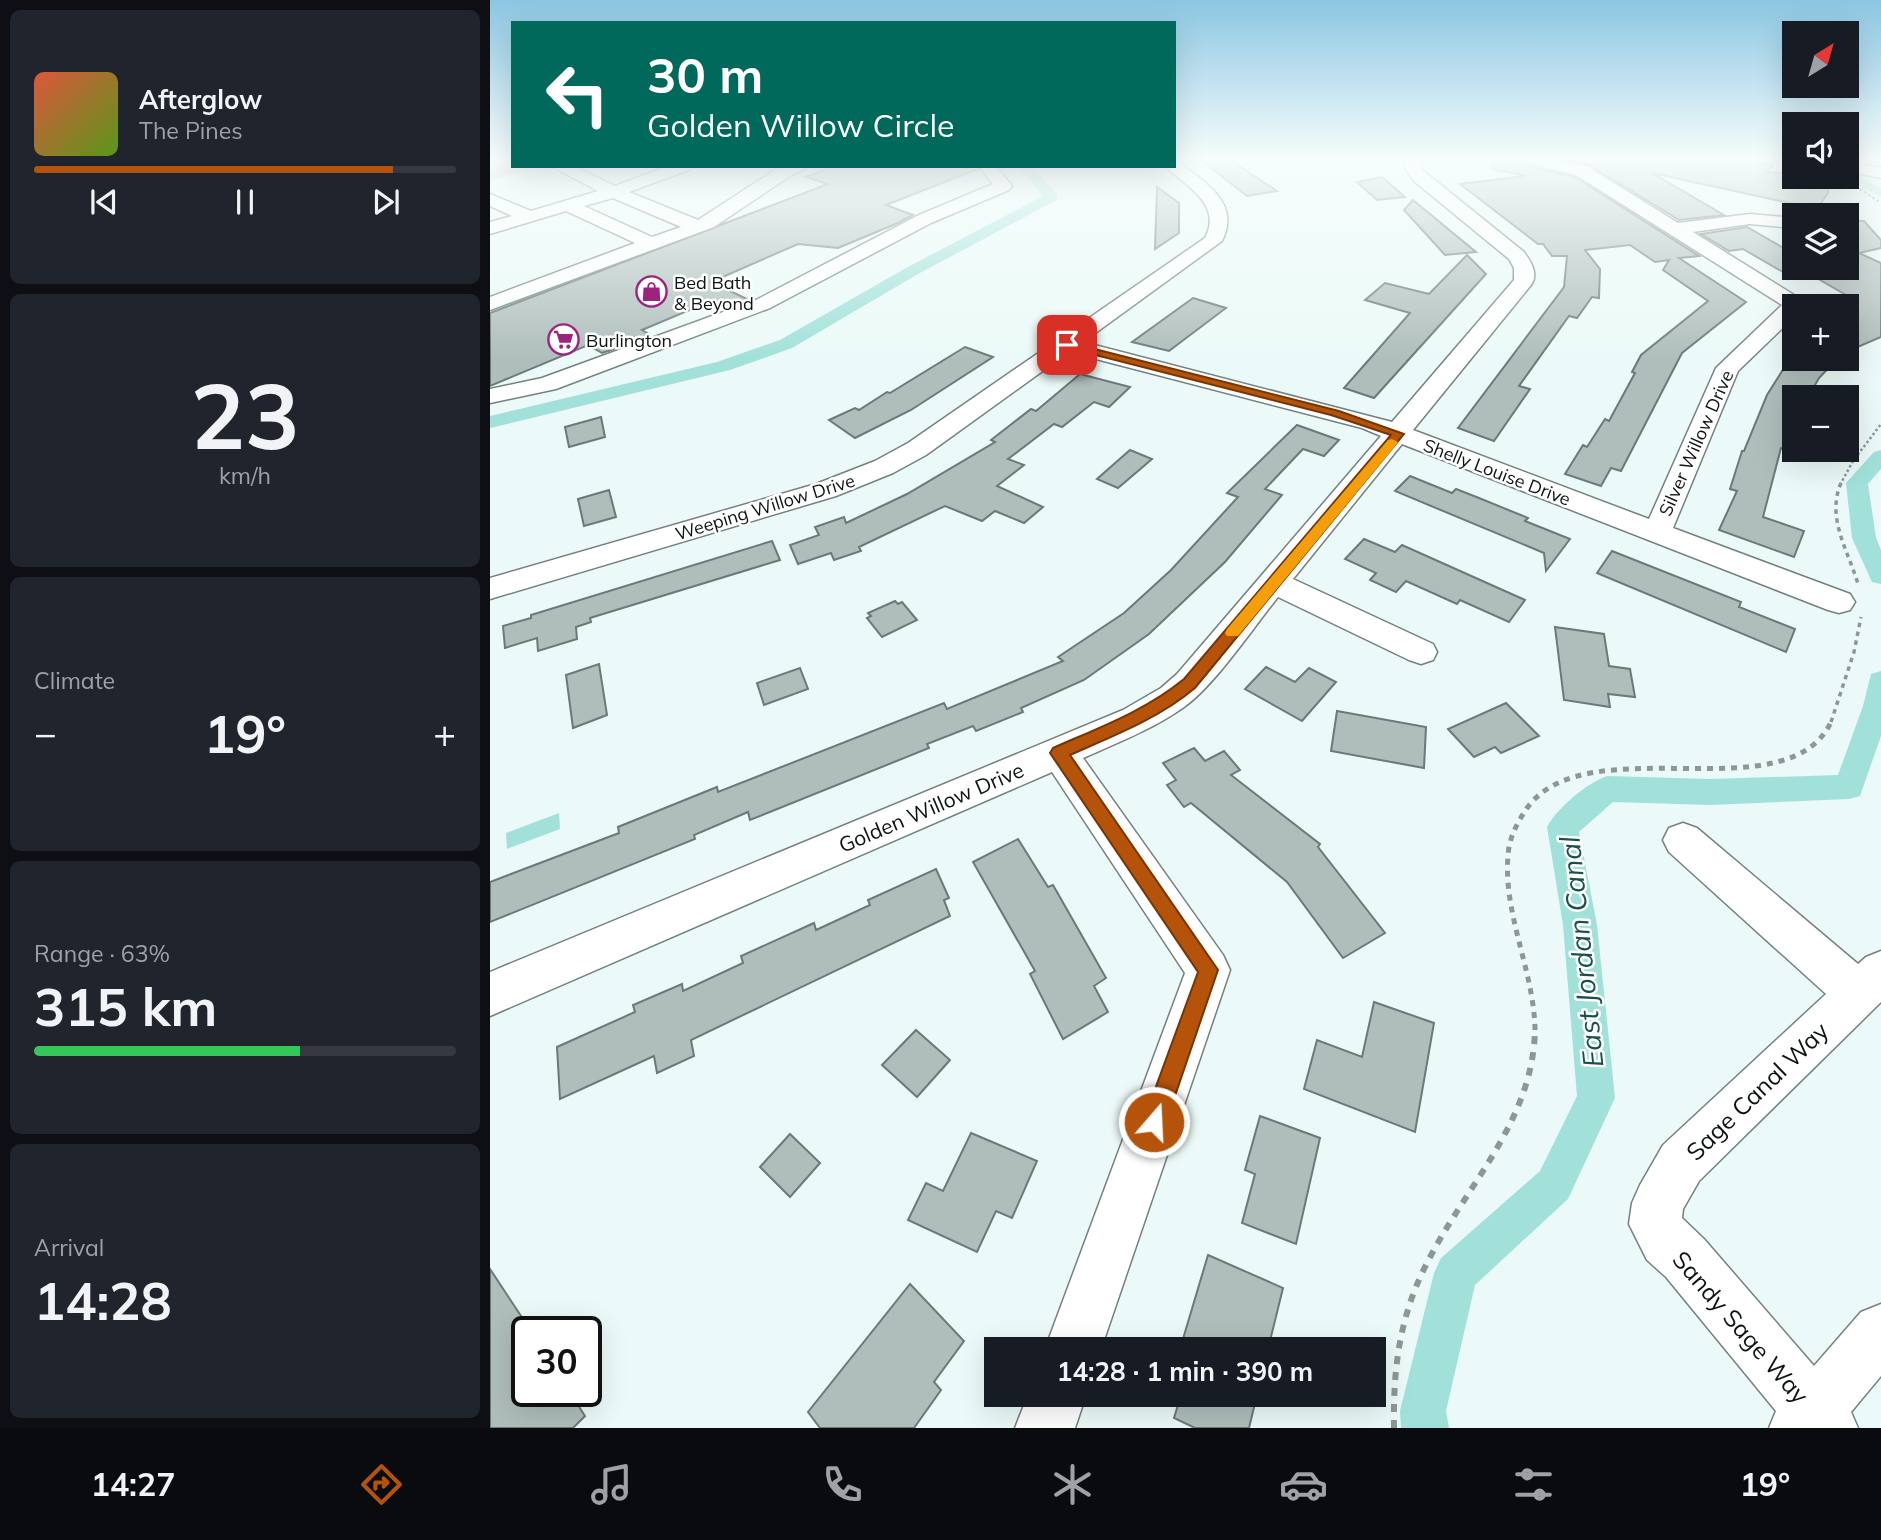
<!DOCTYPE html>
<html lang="en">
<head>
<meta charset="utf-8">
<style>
	body { margin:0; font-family:Mulish,sans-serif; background:#20242c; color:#f1f3f6; height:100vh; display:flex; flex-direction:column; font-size:26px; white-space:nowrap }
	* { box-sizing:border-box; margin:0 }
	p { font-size:23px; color:#9ea1a6 }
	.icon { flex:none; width:38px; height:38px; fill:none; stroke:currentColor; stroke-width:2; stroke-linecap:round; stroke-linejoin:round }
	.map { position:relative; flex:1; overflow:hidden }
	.details { display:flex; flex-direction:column; gap:10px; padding:10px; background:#0d0f14; width:490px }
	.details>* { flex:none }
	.guide { position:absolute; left:21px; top:21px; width:665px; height:147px; border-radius:0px; box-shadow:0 7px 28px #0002; background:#00695c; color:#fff; overflow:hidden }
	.needle { width:46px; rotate:37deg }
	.buttons { position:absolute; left:1292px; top:21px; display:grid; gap:14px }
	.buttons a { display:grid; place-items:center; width:77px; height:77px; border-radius:0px; background:#171b24; box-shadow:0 7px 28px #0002; font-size:35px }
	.speed { position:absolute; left:21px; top:1316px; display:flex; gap:14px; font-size:35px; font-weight:700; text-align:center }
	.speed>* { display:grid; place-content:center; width:91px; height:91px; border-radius:50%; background:#171b24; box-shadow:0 7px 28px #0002; line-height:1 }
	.speed .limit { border:4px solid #111; border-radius:10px; background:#fff; color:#111 }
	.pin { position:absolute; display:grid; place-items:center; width:60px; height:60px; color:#fff; margin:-30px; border-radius:14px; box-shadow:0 4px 10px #0006 }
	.me { position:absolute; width:77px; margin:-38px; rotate:19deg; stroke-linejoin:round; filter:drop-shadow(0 0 5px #0008) }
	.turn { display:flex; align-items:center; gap:24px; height:147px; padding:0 21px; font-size:32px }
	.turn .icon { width:91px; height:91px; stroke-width:2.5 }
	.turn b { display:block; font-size:49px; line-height:60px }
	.big { font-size:52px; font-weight:700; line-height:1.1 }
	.details .card { flex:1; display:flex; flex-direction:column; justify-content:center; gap:10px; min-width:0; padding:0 24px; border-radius:10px; background:#20242c }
	.details .dial { align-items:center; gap:0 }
	.dial b { font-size:91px; line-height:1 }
	.song { display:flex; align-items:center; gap:21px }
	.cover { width:84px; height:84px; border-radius:10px; background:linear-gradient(135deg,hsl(10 70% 55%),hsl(90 70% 35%)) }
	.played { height:7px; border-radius:4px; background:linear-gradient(90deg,#b45309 85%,#363941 85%) }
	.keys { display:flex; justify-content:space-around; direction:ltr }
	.heat { display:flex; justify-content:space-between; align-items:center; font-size:38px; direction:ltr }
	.charge { height:10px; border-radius:5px; background:linear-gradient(90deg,#34c759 63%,#363941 0) }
	.trip { position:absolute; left:494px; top:1337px; width:402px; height:70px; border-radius:0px; background:#171b24; box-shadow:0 7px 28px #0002; font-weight:700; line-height:70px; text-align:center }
	.dock { display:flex; height:112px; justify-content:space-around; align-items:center; background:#090b0e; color:#9ea1a6 }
	.dock .icon { width:49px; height:49px }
	.dock .selected { color:#b45309 }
	.dock b { font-size:32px; color:#f1f3f6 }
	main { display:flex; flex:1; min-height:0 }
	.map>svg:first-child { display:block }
	.water { fill:#a1e1d9 }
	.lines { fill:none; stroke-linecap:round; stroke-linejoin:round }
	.canal { fill:#a1e1d9; fill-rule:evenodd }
	.building { fill:#afbebb; stroke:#6b7977; stroke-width:2 }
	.minor-casing { stroke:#73817f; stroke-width:3 }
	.major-casing { stroke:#d3d5d4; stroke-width:4 }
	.path-far3 { stroke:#8c9796; stroke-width:2.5; stroke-dasharray:2.5 2.5; stroke-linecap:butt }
	.path-far2 { stroke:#8c9796; stroke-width:3.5; stroke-dasharray:4.5 4.5; stroke-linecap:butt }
	.path-far1 { stroke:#8c9796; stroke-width:5; stroke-dasharray:6 6; stroke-linecap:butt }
	.path { stroke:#8c9796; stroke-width:6; stroke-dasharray:8 8; stroke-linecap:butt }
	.minor { fill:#fff; fill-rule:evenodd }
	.major { fill:#d6a7c6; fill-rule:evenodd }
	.route { fill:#b45309; stroke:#753606; stroke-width:2 }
	.slow { fill:#f59e0b }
	.labels { text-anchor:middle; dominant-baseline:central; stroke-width:5; stroke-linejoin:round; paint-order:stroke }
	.far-poi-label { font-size:18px; fill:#0d1312; stroke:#fff; text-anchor:start }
	.far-street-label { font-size:18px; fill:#0d1312; stroke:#fff }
	.street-label { font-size:21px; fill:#0d1312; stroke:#fff }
	.near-street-label { font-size:24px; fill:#0d1312; stroke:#fff }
	.near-water-label { font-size:28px; font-style:italic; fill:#19504b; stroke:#fff }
</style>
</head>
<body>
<main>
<section class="details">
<div class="card">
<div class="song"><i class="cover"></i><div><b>Afterglow</b><p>The Pines</p></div></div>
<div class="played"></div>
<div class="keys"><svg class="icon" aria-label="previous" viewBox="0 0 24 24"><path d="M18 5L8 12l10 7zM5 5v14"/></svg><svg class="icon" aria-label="pause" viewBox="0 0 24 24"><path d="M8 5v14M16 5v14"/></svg><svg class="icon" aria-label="next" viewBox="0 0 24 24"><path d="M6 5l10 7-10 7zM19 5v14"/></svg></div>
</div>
<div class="card dial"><b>23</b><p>km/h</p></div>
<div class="card"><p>Climate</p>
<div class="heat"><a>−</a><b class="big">19°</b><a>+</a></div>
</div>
<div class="card"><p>Range · 63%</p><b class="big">315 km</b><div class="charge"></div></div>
<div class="card"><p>Arrival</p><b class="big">14:28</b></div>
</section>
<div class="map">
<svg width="1391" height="1428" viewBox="0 0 1391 1428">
	<rect width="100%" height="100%" fill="#ebfaf8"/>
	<!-- water -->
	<polygon class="water" points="69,813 70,829 17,849 16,833"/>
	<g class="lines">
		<!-- canal -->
		<g class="canal">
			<polygon points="528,166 541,166 567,194 567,200 428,274 302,348 240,370 0,428 0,416 227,362 290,340 416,268 553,196"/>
			<polygon points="1356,170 1391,187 1391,197 1351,177 1356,177"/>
			<polygon points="1391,450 1391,469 1378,484 1386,538 1391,550 1391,584 1382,582 1362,538 1356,483 1384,452"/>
			<path d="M1391,671V736L1370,796L1359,799L1221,805L1123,802L1089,832L1107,925L1125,1098L1078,1199L985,1285L956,1411L959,1428H911L910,1411L944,1273L951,1258L1050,1171L1087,1096L1073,925L1057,827C1067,808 1097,783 1117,776L1221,779L1348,775L1373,706L1381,674Z"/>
		</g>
	</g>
	<!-- building -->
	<g class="building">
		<polygon points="711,160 740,160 787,191 757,196"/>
		<polygon points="1003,160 1033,160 1037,166 1085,177 1209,256 1189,258 1256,302 1192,353 1131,471 1121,468 1111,486 1075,474 1093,445 1097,447 1115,419 1119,421 1145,373 1142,372 1151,355 1218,301 1173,270 1179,260 1165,262 1140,245 1095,250 1110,269 1109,298 1102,297 1087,318 1079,316 1029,386 1040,389 1004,441 968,428 1074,287 1077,256 1062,256 1053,244 1048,244 970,184 1036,176 1002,169"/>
		<polygon points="1077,160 1259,160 1283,165 1277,172 1304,174 1304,177 1331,177 1338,187 1338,193 1327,209 1162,173 1234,215 1189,220 1099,165"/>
		<polygon points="345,166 487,166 488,169 396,205 423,215 408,223 348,248 308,244 221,282 259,300 237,308 216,303 152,330 159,334 121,350 112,353 98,345 0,386 0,313 338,184 316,177"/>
		<polygon points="892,177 915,197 887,200 867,182"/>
		<polygon points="667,187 689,203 689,233 665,249"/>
		<polygon points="923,200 986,252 955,255 914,210"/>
		<polygon points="1356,220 1374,221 1391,240 1391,248 1369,253 1391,263 1391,337 1356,352 1356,295 1323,276 1305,279 1253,249 1239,251 1211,234 1257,227 1304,254 1304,268 1356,268"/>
		<polygon points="977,255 996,274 884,398 854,388 920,313 875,300 895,283 939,294"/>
		<polygon points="703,298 736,308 679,351 642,342"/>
		<polygon points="475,347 503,357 421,410 365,438 339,420 365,408 369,410 397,392 400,393"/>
		<polygon points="1303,359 1347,359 1329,378 1318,397 1304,397 1304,452 1291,448 1273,517 1314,531 1304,557 1229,530 1247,491 1240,489 1252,451 1254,451 1277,395 1294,368"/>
		<polygon points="590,374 640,387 619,407 604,402 572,427 564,424 518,459 534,465 507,486 553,507 534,523 505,511 492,521 455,506 369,547 371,551 344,560 341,553 308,564 300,545 329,535 325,527 354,517 356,523 417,494 505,442 501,440 541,409 546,411"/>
		<polygon points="111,417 115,437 79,447 75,427"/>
		<polygon points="807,425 849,440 834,456 813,449 775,489 792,495 735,562 659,634 594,680 531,708 533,712 486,731 483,726 437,744 439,748 260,820 258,812 204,835 205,839 0,922 0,882 129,833 128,827 227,787 228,792 454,703 457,709 573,661 568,657 634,613 681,570 748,497 737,493"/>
		<polygon points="640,450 662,459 628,488 607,479"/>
		<polygon points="920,476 962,493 966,489 989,498 1038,518 1035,521 1080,539 1056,571 1054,553 905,491"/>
		<polygon points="119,490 126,517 94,526 88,499"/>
		<polygon points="874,539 905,552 912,545 1035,600 1019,622 970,600 967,604 916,581 906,592 880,580 886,573 855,559"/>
		<polygon points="282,541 290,560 100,618 101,622 86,627 87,639 48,651 47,638 15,648 13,626 41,618 41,615"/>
		<polygon points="1122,551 1251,602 1249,607 1305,629 1296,652 1107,573"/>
		<polygon points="405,601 408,604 412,602 427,620 392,637 377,618 381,616 378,613"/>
		<polygon points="1065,627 1114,634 1119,666 1140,669 1145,697 1118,694 1120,707 1074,700"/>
		<polygon points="109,664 117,715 83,728 76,675"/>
		<polygon points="776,667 805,682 819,668 846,682 812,721 755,689"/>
		<polygon points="310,668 318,689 274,705 267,683"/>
		<polygon points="1016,703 1049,736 1011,753 1005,747 984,757 958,729"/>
		<polygon points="847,711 936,727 934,768 841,751"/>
		<polygon points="704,748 715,761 734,751 750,770 741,775 830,844 828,847 895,933 853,958 797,882 701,803 694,807 677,785 686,780 673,763"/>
		<polygon points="528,839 558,887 563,885 616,978 604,986 618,1012 573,1039 540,974 545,971 483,862"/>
		<polygon points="446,869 459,898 454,900 460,916 201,1040 204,1056 167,1073 164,1056 70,1099 67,1047 145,1012 143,1005 192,984 193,991 253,963 251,956 324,923 326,930 380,905 378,900"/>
		<polygon points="884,1002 944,1023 925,1132 814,1089 827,1040 872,1057"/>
		<polygon points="426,1030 460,1060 427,1097 392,1065"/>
		<polygon points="770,1116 830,1138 806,1244 752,1223 765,1174 755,1170"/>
		<polygon points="481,1133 547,1161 522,1218 506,1211 487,1252 418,1220 436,1183 453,1191"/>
		<polygon points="300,1134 330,1163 300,1197 270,1167"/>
		<polygon points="718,1255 793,1288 778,1349 690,1349"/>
		<polygon points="0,1269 37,1325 37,1391 79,1391 95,1416 83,1428 0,1428"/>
		<polygon points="420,1284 474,1341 444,1382 451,1390 424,1428 330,1428 318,1412"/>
		<polygon points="691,1395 767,1395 759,1428 705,1428 684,1418"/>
	</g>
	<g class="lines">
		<defs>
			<g id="minor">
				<path d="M916,160H932L931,168L936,173L1034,252C1041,262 1049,274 1041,285L923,430L1159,519L1226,368L1292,305L1086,175L1038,163L1036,160H1065L1098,167L1188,223L1260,214L1304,218L1303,228L1260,224L1203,232L1312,300L1316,304L1304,306V317L1248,371L1183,528L1360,594L1365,602L1360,610L1349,613L1338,610L912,444L803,579L943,644L947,652L943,660L931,664L919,660L788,597C763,628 725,685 694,707C663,729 627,743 593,758L733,955L740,970L611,1349H555L695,973L562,772L0,1016V972L633,710L671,688L687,674L891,436L872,428L579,352L436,455L403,473L346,496L0,599V578L326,484L385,461L418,443L715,238C732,206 700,188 678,169L676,166H684V161L690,163C716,184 751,203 732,241L593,342L902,422L1024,280V268L1019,259L924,181L915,168Z"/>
				<polygon points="1356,161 1391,168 1391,178 1356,171"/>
				<path d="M61,166H83L125,186L179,166H203L201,169L139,192L208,220L288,168L320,166L300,176L224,227L0,310V297L145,243L76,211L0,234V222L22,216L0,206V194L41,211L108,191ZM123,198L191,227L162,237L94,206Z"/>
				<polygon points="489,166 506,166 522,186 519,190 441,223 280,308 66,389 0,403 0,389 52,378 266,300 429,215 503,184"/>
				<polygon points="1193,823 1207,828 1368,964 1376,957 1391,951 1391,1002 1209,1181 1193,1209 1192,1218 1214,1239 1324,1366 1371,1312 1391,1304 1391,1376 1361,1412 1368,1428 1279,1428 1286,1411 1176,1277 1157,1260 1139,1224 1142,1203 1150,1185 1173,1145 1336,994 1179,852 1173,840 1179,828"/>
				<polygon points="538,1395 596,1395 585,1428 525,1428"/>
			</g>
			<polygon id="major" points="23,162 23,166 38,166 35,170 0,180 0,169"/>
		</defs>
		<!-- minor casing -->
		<use href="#minor" class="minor-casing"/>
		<!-- major casing -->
		<use href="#major" class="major-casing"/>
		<!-- path-far3 -->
		<g class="path-far3">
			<polyline points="1370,189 1391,203"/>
			<polyline points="1350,485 1363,461 1391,424"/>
		</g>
		<!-- path-far2 -->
		<g class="path-far2">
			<path d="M1351,483C1336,518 1358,550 1368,584"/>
			<polyline points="1341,722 1364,652 1371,617"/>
		</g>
		<!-- path-far1 -->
		<path class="path-far1" d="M1045,1030C1044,968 1010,909 1019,847C1022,832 1029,820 1037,808C1098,724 1300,816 1342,720"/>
		<!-- path -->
		<path class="path" d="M904,1428C903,1371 909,1319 935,1267C974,1187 1044,1122 1045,1028"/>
		<!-- minor -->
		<use href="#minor" class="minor"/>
		<!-- major -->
		<use href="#major" class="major"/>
	</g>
	<!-- sky -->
	<linearGradient id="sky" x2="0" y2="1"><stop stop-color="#8bc6e2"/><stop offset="0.44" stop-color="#f6fdfc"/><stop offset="1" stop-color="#f6fdfc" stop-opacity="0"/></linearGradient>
	<rect width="1391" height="360" fill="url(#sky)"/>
	<!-- route -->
	<path class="route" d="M577,342L849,411L914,434L705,688C668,719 623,736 580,755L728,970L676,1122L672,1130L664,1133L657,1130L653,1122L708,972L560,753L563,748C608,728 655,711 694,679L901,435L841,415L574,347V343Z"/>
	<!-- slow -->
	<polygon class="slow" points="902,439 908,442 906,445 748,636 737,636 735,633 737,629 898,440"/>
	<!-- icons -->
	<defs>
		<symbol id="shop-ring" viewBox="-11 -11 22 22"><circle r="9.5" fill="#fff" stroke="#9d247d" stroke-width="1.5"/><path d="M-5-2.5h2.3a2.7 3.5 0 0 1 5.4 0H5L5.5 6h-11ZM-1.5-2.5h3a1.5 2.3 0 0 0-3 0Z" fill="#9d247d"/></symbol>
		<symbol id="supermarket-ring" viewBox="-11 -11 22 22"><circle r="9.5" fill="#fff" stroke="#9d247d" stroke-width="1.5"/><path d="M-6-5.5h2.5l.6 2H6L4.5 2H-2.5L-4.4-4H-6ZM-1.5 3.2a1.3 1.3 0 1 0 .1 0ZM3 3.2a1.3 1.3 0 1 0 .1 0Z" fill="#9d247d"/></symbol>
	</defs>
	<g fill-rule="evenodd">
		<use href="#shop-ring" x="144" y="274" width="35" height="35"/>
		<use href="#supermarket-ring" x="56" y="322" width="35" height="35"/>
	</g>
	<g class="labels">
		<!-- far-poi labels -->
		<g class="far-poi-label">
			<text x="184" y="282">Bed Bath<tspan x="184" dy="21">&amp; Beyond</tspan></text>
			<text x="96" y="340">Burlington</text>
		</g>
		<!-- far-street labels -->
		<g class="far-street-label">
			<text transform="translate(1206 443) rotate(-66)">Silver Willow Drive</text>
			<text transform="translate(1007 472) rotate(21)">Shelly Louise Drive</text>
			<text transform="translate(275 507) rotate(-17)">Weeping Willow Drive</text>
		</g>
		<!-- street labels -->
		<g class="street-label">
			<text transform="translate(441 807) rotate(-23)">Golden Willow Drive</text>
		</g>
		<!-- near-street labels -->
		<g class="near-street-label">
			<text transform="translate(1267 1091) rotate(-44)">Sage Canal Way</text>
			<text transform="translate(1251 1327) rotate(49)">Sandy Sage Way</text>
		</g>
		<!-- near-water labels -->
		<g class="near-water-label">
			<text transform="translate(1091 952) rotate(-96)">East Jordan Canal</text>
		</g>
	</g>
</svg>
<div class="buttons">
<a><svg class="needle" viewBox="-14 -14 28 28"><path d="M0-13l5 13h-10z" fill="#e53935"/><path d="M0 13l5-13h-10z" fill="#9ea1a6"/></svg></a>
<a><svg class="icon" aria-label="sound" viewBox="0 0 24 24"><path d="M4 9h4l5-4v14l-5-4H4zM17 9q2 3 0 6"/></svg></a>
<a><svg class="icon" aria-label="layers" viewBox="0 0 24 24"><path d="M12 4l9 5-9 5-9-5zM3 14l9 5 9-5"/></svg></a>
<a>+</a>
<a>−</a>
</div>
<div class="speed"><div class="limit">30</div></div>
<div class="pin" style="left:577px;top:345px;background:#d93025"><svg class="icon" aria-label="arrive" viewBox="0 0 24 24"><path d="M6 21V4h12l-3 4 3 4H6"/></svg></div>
<svg class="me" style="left:664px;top:1122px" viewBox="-20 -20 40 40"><circle r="17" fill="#b45309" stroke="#fff" stroke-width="3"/><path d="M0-11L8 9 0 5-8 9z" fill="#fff"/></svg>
<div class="trip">14:28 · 1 min · 390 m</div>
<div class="guide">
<div class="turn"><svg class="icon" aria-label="left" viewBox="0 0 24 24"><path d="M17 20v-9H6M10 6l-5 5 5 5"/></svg><div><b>30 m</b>Golden Willow Circle</div></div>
</div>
</div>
</main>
<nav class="dock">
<b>14:27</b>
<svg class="icon selected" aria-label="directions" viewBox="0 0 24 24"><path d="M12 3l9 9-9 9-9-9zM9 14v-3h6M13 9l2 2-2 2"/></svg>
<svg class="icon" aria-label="music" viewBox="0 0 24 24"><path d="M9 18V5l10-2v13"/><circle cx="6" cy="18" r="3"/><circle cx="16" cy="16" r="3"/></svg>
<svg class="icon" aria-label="phone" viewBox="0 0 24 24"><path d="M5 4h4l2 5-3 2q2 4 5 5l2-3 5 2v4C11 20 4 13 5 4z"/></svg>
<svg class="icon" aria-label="climate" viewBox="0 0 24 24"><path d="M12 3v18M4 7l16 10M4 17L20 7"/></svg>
<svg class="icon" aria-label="car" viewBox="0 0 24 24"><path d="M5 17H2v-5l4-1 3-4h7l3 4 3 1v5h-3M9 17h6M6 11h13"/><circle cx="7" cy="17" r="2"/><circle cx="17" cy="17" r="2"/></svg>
<svg class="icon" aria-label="filters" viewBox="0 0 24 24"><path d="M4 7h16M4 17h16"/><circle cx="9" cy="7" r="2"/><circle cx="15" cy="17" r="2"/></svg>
<b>19°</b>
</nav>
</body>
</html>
